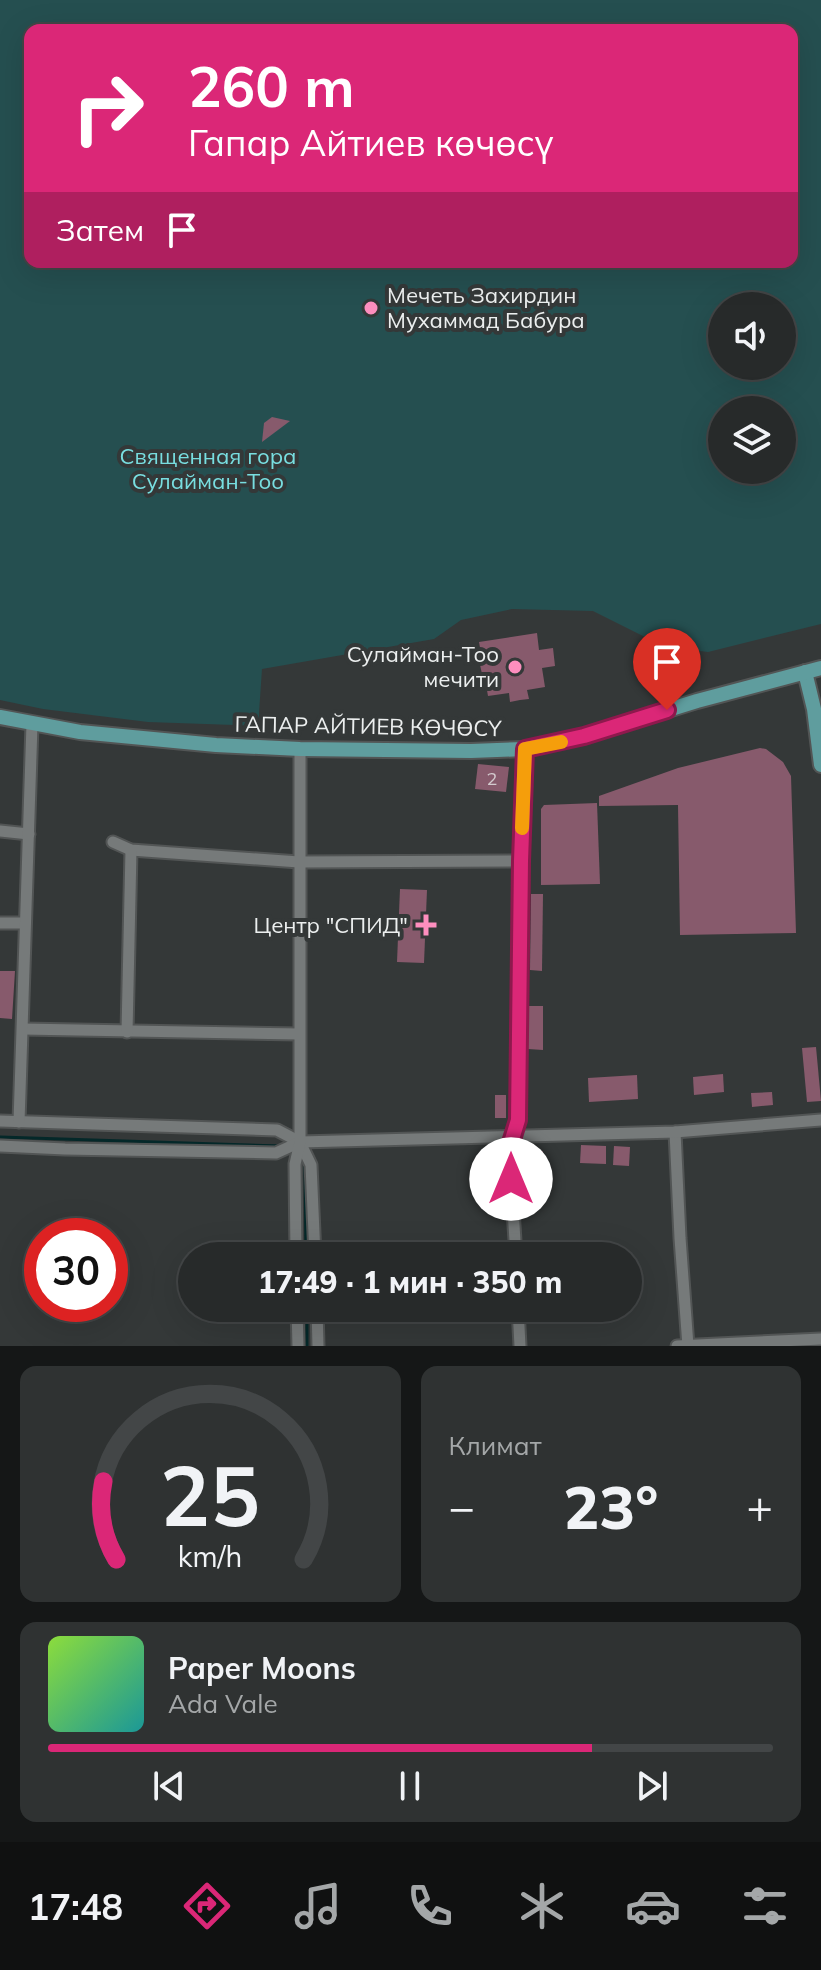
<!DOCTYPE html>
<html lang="ru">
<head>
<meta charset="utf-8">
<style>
	body { margin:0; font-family:Mulish,sans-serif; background:#2f3232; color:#f1f3f6; height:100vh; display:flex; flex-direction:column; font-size:30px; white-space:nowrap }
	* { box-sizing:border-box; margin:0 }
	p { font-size:26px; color:#a4a7a8 }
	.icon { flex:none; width:44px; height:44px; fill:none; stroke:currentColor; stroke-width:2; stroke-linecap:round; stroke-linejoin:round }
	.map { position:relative; height:1346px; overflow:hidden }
	.panel { display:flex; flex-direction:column; gap:20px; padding:20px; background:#151717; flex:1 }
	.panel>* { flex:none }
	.top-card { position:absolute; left:24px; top:24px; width:774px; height:244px; border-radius:16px; box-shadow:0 8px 32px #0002,0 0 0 2px #434647; background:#db2777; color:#fff; overflow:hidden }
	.controls { position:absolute; left:708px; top:292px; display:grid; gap:16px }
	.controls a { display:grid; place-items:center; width:88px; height:88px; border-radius:50%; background:#272a2a; box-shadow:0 8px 32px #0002,0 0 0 2px #434647; font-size:40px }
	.speed { position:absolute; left:24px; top:1218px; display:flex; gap:16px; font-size:40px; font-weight:700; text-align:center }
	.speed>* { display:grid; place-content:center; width:104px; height:104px; border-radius:50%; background:#272a2a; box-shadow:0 8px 32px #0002,0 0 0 2px #434647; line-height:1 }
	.speed .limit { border:12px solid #d22; background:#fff; color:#111 }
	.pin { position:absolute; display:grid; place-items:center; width:68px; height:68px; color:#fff; margin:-82px -34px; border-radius:50% 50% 50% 0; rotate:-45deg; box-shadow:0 0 8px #0007 }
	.pin .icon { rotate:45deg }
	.me { position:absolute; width:88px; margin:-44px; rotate:0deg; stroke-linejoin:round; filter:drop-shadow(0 0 6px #0008) }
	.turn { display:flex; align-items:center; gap:28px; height:168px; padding:0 32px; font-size:36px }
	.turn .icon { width:104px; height:104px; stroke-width:2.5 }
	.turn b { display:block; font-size:56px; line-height:68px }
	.then { display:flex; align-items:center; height:76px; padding:0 32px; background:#0003; gap:16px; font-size:30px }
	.big { font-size:60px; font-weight:800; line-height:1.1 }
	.panel .tile { flex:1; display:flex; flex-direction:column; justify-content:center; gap:12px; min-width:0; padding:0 28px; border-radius:16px; background:#2f3232 }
	.panel .dial { align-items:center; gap:0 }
	.dial svg { height:208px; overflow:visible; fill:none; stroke:#434647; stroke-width:7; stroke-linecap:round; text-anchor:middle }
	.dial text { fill:#f1f3f6; stroke:none }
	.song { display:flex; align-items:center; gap:24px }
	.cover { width:96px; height:96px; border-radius:12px; background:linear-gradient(135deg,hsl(90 70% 55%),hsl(180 70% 35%)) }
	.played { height:8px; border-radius:4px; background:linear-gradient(90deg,#db2777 75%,#434647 75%) }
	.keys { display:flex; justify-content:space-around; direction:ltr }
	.heat { display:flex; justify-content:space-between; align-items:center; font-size:44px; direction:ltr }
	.panel .tiles { flex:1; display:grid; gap:20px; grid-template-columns:1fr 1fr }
	.tile:last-child { grid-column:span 2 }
	.trip { position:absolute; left:178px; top:1242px; width:464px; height:80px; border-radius:40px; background:#272a2a; box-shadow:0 8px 32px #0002,0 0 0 2px #434647; font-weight:800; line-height:80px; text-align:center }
	.menu { display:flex; height:128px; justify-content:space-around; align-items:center; background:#101111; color:#a4a7a8 }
	.menu .icon { width:56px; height:56px }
	.menu .active { color:#db2777 }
	.menu b { font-size:36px; color:#f1f3f6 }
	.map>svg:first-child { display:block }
	.green { fill:#254f50; fill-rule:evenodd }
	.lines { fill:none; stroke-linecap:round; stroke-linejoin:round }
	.stream { stroke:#042829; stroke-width:3 }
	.building { fill:#875a6c }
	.minor-casing { stroke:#525555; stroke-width:15 }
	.major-casing { stroke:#525555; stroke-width:18 }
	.minor { stroke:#767a7a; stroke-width:11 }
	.major { stroke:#5f9d9e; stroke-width:14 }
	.route-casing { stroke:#8e194d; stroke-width:20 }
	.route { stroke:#db2777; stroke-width:14 }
	.slow { stroke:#f59e0b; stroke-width:14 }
	.poi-dot { fill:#fd8ebe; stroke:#343838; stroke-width:3 }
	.labels { text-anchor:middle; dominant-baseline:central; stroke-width:8; stroke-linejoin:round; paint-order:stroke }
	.number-label { font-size:18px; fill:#d3cace }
	.poi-label { font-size:22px; fill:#ecefef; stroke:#343838; text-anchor:end }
	.park-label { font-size:22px; fill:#78dee0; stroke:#343838 }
	.street-label { font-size:22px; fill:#ecefef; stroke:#343838 }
</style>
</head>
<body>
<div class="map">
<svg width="821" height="1346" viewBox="0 0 821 1346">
	<rect width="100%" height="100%" fill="#343838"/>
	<!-- green -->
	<path class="green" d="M0,0H821V624L708,652L677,648L647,638L593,611L512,609L461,620L434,639L262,669L259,713L260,726L148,722L43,709L0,700ZM30,30H792V262H30ZM722,306H782V366H722ZM722,410H782V470H722Z"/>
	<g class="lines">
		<!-- stream -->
		<g class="stream">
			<polyline points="0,1137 281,1146"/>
			<polyline points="305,1163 306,1256"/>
			<polyline points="307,1308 307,1346"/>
		</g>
	</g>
	<!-- building -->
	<g class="building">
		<polygon points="272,417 290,421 262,442 264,423"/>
		<polygon points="537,633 539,650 553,648 555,666 542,668 545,687 527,690 529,699 520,700 510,702 509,693 488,696 484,673 482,674 479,660 482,659 479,642"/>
		<polygon points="760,748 766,749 783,762 791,776 796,933 680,935 678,805 599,806 599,796 678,768"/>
		<polygon points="478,764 509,767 506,792 475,789"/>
		<polygon points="597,803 600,884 541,885 541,809 544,805"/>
		<polygon points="400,889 427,890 424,963 397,962"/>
		<polygon points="531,894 543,894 542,971 530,970"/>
		<polygon points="0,971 15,971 12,1019 0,1018"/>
		<polygon points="528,1006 543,1006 543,1050 528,1049"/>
		<polygon points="816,1047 821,1101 807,1102 802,1048"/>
		<polygon points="723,1074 724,1092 694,1095 693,1077"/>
		<polygon points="637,1075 638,1099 589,1102 588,1078"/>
		<polygon points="772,1092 773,1105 752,1107 751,1093"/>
		<rect x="495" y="1095" width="11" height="23"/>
		<polygon points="581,1145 606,1146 606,1164 580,1163"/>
		<polygon points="614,1146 630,1147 629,1166 613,1165"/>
		<polygon points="531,1151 543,1151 542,1180 530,1180"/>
	</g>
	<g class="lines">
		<defs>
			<g id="minor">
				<polyline points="0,831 29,834"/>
				<polyline points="113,842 131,850 299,862 521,861"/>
				<polyline points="0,923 25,923"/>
				<polyline points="23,1029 299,1034"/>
				<polyline points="127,1032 131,850"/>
				<polyline points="0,1121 277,1130 300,1142"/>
				<polyline points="19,1122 32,724"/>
				<polyline points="675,1132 680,1238 688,1346"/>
				<polyline points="300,1142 311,1165 315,1256"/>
				<polyline points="0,1146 65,1149 276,1153 300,1142 675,1132 821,1120"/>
				<polyline points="296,1256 295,1164 300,1142 300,749"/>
				<polyline points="516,1256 509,1149 518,1120 521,861 525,749"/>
				<polyline points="297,1308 298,1346"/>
				<polyline points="317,1308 318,1346"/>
				<polyline points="518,1308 520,1346"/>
				<polyline points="677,1346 821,1339"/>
			</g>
			<g id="major">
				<polyline points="805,672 814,709 821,765"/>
				<polyline points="0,717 80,732 216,745 300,749 471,751 525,749 584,736 697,701 821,668"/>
			</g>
		</defs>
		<!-- minor casing -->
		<use href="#minor" class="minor-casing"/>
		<!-- major casing -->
		<use href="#major" class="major-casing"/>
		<!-- minor -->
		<use href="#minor" class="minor"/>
		<!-- major -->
		<use href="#major" class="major"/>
	</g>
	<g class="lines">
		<defs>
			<polyline id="route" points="511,1179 509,1149 518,1120 521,861 525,749 584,736 667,710"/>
		</defs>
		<!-- route casing -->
		<use href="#route" class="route-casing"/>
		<!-- route -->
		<use href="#route" class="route"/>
		<!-- slow -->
		<polyline class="slow" points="522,828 525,749 561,742"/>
	</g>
	<!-- markers -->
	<g class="poi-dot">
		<circle cx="371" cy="308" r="8"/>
		<circle cx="515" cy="667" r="8"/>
		<path d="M422 913h8v8h8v8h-8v8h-8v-8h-8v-8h8z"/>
	</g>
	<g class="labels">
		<!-- number labels -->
		<g class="number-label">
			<text x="492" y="778">2</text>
		</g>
		<!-- poi labels -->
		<g class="poi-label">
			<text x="387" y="295" text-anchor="start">Мечеть Захирдин<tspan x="387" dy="25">Мухаммад Бабура</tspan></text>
			<text x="499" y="654">Сулайман-Тоо<tspan x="499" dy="25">мечити</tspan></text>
			<text x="408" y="925">Центр "СПИД"</text>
		</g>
		<!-- park labels -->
		<g class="park-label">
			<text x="208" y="456">Священная гора<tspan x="208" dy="25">Сулайман-Тоо</tspan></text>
		</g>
		<!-- street labels -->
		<g class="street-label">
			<text transform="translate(368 726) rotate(1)">ГАПАР АЙТИЕВ КӨЧӨСҮ</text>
		</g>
	</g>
</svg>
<div class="controls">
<a><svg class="icon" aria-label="sound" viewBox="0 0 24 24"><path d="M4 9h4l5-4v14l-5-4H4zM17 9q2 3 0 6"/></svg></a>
<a><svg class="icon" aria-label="layers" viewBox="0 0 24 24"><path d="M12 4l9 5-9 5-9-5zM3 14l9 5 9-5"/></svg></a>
</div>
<div class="speed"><div class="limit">30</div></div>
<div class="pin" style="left:667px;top:710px;background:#d93025"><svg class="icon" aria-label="arrive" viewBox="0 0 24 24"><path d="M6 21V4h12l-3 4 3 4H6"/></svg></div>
<svg class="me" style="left:511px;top:1179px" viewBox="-20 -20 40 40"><circle r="19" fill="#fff"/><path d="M0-13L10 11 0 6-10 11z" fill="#db2777"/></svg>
<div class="trip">17:49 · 1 мин · 350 m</div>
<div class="top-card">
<div class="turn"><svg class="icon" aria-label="right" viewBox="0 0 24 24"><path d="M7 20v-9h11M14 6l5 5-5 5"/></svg><div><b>260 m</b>Гапар Айтиев көчөсү</div></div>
<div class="then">Затем<svg class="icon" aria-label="arrive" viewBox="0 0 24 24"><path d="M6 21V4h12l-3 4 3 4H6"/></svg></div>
</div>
</div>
<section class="panel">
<div class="tiles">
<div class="tile dial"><svg viewBox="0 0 100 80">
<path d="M14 69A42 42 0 1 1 86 69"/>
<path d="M14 69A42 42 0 0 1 9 39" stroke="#db2777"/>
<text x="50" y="56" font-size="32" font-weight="700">25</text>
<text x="50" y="72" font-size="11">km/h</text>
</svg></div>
<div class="tile"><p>Климат</p>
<div class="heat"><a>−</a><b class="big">23°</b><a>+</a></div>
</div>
<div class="tile">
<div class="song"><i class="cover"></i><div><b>Paper Moons</b><p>Ada Vale</p></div></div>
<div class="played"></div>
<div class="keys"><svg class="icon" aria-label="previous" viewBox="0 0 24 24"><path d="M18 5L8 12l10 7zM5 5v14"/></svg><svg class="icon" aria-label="pause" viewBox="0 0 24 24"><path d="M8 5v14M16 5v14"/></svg><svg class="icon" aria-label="next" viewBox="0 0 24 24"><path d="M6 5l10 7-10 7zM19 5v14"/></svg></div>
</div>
</div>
</section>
<nav class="menu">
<b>17:48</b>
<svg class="icon active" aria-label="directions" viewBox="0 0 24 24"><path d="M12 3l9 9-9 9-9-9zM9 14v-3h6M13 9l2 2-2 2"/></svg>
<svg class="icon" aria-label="music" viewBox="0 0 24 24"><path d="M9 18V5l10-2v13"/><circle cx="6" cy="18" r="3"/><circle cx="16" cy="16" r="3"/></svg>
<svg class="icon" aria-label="phone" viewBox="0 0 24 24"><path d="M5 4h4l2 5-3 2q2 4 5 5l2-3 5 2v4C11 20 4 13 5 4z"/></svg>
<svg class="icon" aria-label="climate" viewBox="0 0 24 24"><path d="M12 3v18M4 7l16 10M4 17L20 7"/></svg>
<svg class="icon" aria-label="car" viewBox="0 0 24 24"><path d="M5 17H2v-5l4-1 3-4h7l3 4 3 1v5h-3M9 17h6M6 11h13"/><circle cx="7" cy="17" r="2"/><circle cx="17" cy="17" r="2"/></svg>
<svg class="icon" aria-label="filters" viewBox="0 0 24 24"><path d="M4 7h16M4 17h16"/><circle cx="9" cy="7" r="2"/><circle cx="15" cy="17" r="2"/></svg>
</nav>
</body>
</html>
